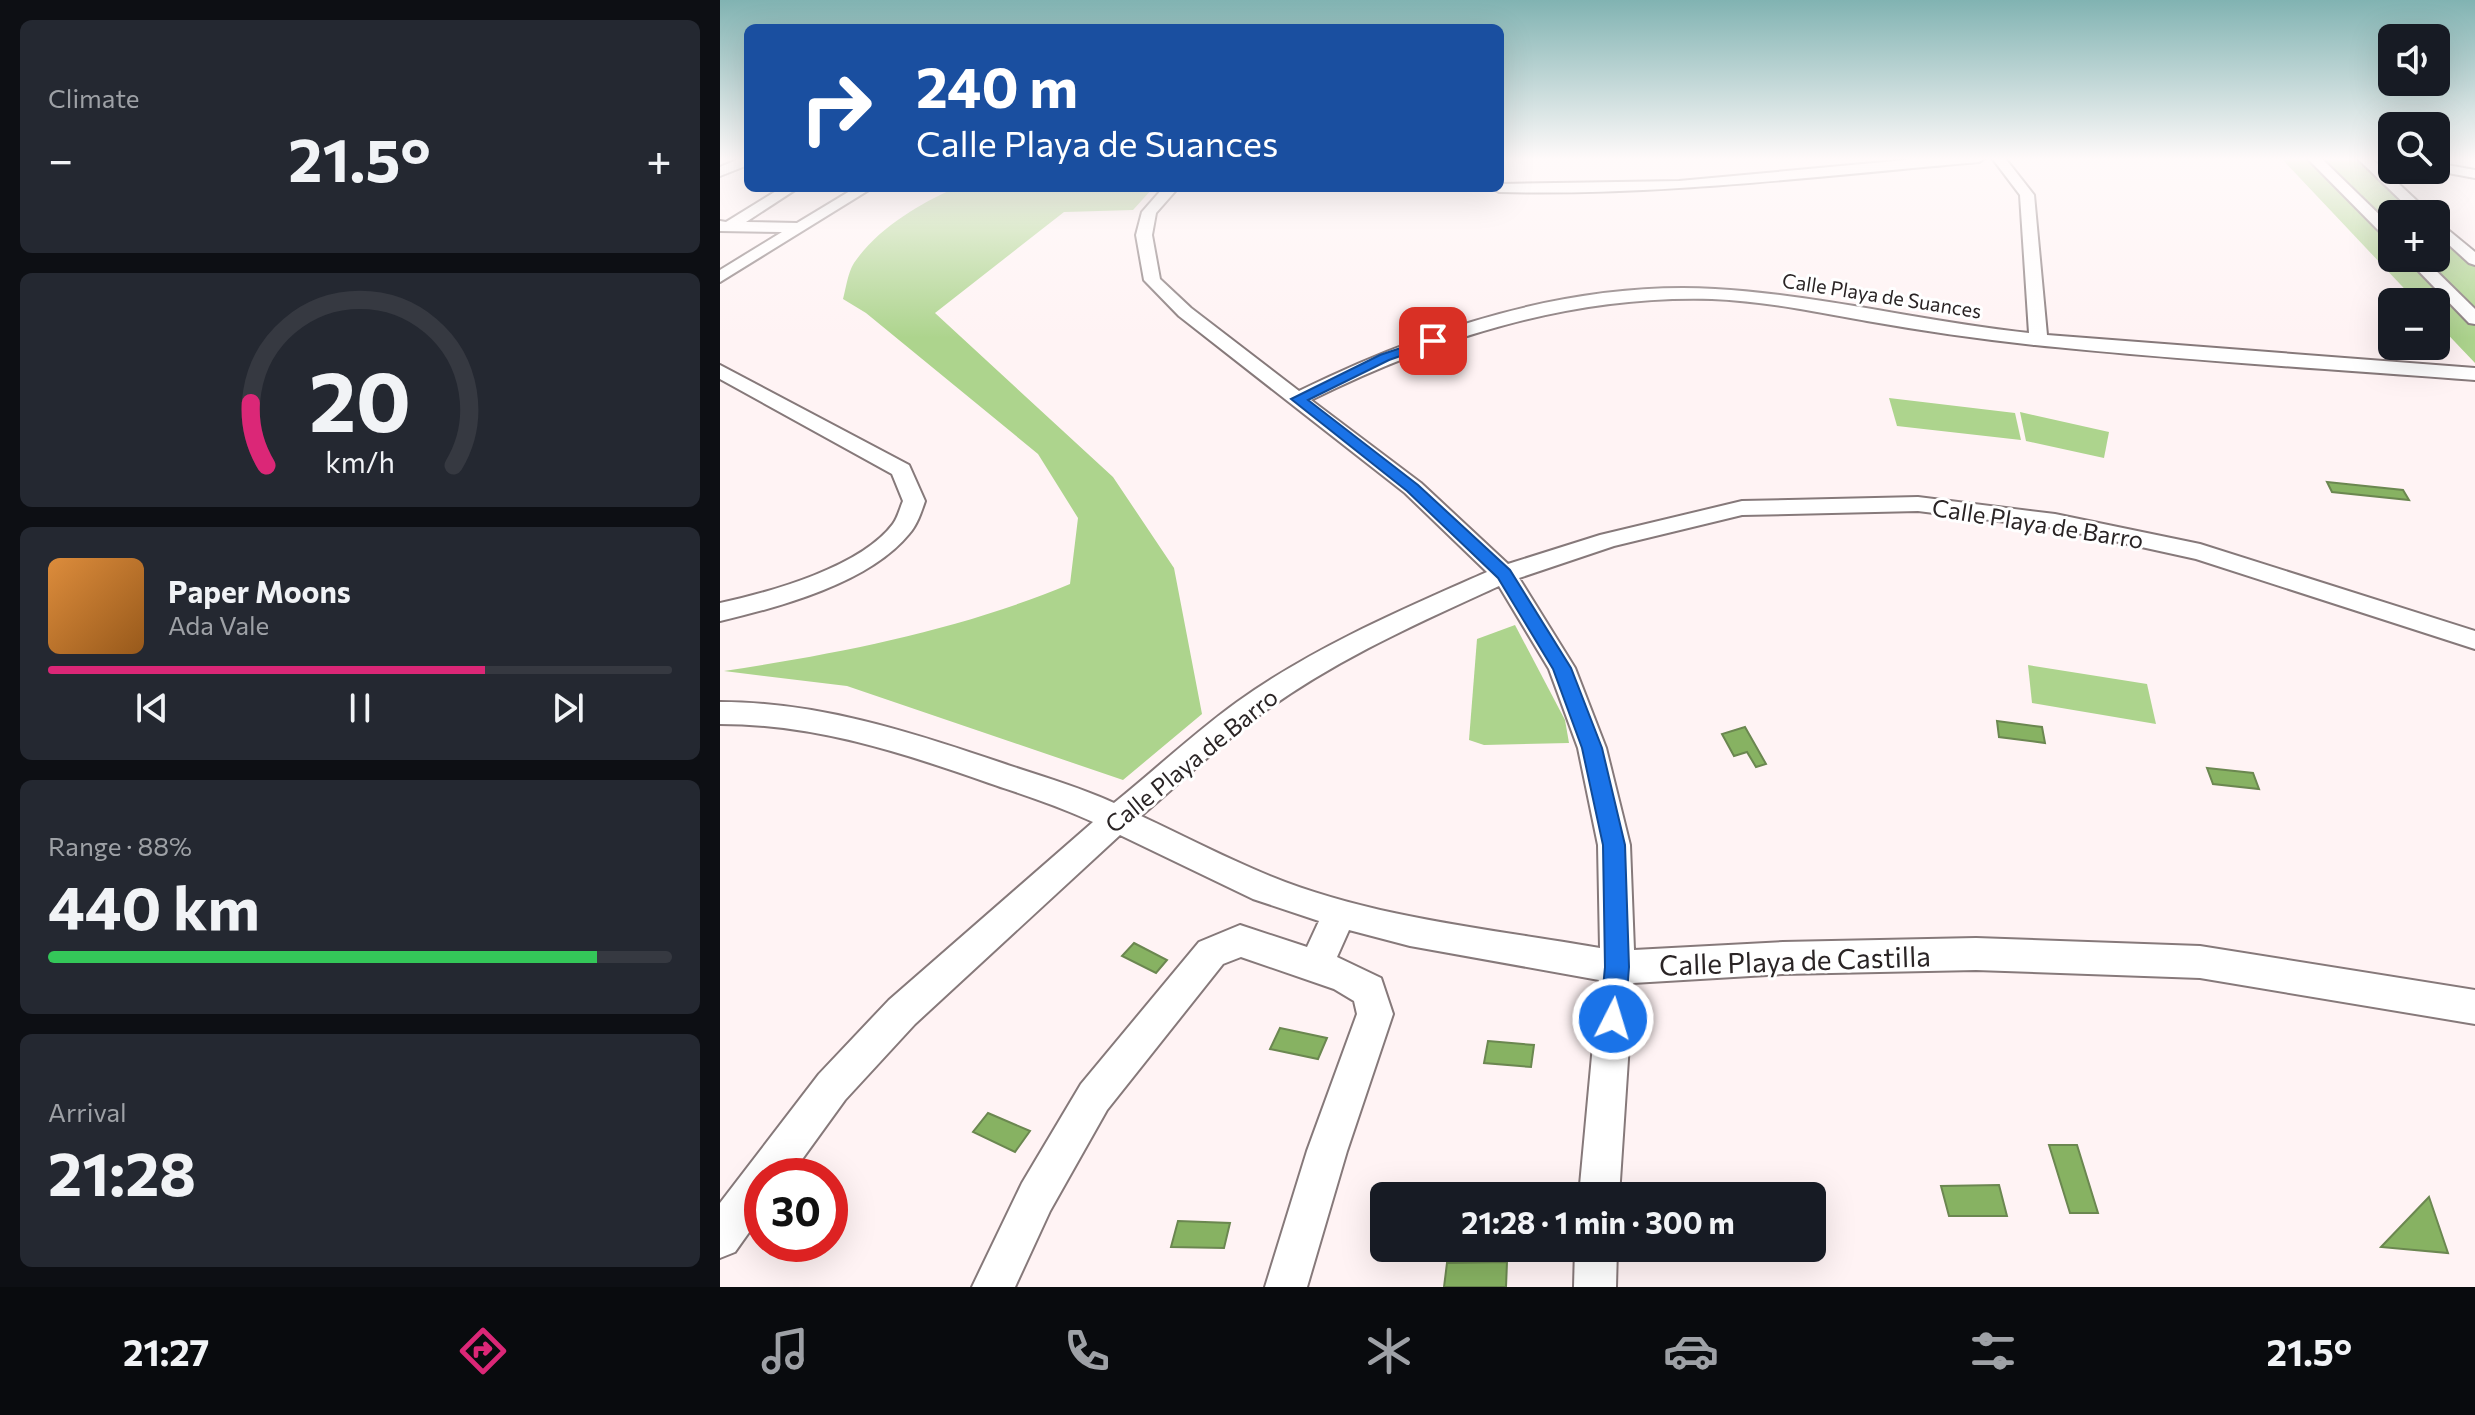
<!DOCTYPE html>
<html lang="en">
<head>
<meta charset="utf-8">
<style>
	body { margin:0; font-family:Commissioner,sans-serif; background:#242831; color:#f1f3f6; height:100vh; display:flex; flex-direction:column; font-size:30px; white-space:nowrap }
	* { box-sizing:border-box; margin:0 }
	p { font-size:26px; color:#9ea1a6 }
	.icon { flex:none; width:44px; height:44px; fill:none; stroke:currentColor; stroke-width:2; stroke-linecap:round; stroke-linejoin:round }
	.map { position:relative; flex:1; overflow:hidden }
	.side { display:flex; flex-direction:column; gap:20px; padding:20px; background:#0d0f14; width:720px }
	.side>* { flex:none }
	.banner { position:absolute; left:24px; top:24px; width:760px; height:168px; border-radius:12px; box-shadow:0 8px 32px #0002; background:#1a4fa0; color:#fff; overflow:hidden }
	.buttons { position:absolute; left:1658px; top:24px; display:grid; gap:16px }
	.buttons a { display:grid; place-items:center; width:72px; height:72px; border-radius:12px; background:#171b24; box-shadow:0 8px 32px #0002; font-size:40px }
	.speed { position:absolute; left:24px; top:1158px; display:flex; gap:16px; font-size:40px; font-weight:700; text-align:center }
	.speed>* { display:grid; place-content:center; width:104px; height:104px; border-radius:50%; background:#171b24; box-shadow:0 8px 32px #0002; line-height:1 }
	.speed .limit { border:12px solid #d22; background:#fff; color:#111 }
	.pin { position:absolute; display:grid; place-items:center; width:68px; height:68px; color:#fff; margin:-34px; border-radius:16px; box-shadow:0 4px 12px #0006 }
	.me { position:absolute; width:88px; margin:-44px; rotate:5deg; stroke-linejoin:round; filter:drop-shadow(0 0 6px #0008) }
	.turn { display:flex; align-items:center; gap:28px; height:168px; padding:0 40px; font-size:36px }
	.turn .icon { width:104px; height:104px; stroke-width:2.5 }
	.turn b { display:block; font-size:56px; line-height:68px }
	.big { font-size:60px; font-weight:700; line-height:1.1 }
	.side .tile { flex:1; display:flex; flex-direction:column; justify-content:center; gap:12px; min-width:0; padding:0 28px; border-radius:12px; background:#242831 }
	.side .dial { align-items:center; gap:0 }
	.dial svg { height:208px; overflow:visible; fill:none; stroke:#363941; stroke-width:7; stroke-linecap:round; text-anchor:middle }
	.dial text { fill:#f1f3f6; stroke:none }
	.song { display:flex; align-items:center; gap:24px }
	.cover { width:96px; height:96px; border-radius:12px; background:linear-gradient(135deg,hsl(30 70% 55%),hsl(30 70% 35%)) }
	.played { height:8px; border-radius:4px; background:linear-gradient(90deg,#db2777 70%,#363941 70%) }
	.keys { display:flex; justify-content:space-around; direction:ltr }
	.heat { display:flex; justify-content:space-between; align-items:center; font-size:44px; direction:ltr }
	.charge { height:12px; border-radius:6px; background:linear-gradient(90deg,#34c759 88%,#363941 0) }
	.trip { position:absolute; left:650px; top:1182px; width:456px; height:80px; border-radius:12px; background:#171b24; box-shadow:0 8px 32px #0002; font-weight:700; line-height:80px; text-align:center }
	.dock { display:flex; height:128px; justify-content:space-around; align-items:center; background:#090b0e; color:#9ea1a6 }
	.dock .icon { width:56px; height:56px }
	.dock .selected { color:#db2777 }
	.dock b { font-size:36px; color:#f1f3f6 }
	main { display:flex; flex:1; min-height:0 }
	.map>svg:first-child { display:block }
	.green { fill:#add48d }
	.water { fill:#87b262; stroke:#6b8750; stroke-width:2 }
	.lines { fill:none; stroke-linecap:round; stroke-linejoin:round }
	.minor-casing { stroke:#86797a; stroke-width:4 }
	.minor { fill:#fff; fill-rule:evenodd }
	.route { fill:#1a73e8; stroke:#114b97; stroke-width:2 }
	.labels { text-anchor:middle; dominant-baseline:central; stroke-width:6; stroke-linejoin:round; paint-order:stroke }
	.far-street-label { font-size:20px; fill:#2a2425; stroke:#fff }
	.street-label { font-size:24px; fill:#2a2425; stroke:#fff }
	.near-street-label { font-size:28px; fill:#2a2425; stroke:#fff }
</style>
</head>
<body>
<main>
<section class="side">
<div class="tile"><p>Climate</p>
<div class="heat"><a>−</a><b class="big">21.5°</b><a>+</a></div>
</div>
<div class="tile dial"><svg viewBox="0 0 100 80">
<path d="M14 69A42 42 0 1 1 86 69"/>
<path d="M14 69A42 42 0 0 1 8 45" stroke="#db2777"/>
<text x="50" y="56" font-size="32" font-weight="700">20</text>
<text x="50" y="72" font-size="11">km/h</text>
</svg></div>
<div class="tile">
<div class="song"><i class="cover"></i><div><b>Paper Moons</b><p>Ada Vale</p></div></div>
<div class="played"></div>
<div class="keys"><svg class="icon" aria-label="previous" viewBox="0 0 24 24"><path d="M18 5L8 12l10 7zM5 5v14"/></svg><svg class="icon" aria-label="pause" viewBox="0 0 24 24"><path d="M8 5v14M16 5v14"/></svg><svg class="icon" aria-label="next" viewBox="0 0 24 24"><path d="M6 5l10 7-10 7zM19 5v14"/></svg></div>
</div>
<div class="tile"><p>Range · 88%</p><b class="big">440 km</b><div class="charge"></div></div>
<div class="tile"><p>Arrival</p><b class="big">21:28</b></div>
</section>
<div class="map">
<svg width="1755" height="1287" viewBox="0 0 1755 1287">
	<rect width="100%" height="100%" fill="#fff3f4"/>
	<!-- green -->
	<g class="green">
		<polygon points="1561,158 1645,158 1707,214 1672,214 1672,258 1716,258 1716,222 1755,258 1755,363 1716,322 1716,302 1697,302"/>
		<path d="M235,188H433L413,210L344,212L215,313L393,477L454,568L482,714L403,780L127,686L4,671C121,653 240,630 350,584L358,518L318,454L146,313L123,299C126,288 128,272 134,263C157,229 199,204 235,188Z"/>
		<polygon points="1169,398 1295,413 1301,440 1177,426"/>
		<polygon points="1300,412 1389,432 1384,458 1306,441"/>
		<polygon points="795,625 845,720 849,743 764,745 749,740 757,639"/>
		<polygon points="1308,665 1427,684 1436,724 1312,703"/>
	</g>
	<!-- water -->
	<g class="water">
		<polygon points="1607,482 1683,490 1689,500 1612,492"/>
		<polygon points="1277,721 1322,727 1325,743 1279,737"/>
		<polygon points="1025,727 1046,764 1036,767 1027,752 1014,756 1002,734"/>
		<polygon points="1487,768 1533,773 1539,789 1493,784"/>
		<polygon points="414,943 447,960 436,973 402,956"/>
		<polygon points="560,1028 607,1038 598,1059 550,1049"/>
		<polygon points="768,1041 814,1045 811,1067 764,1063"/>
		<polygon points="268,1113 310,1131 295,1152 253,1132"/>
		<polygon points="1329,1145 1357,1145 1378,1213 1350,1213"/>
		<polygon points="1279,1185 1287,1216 1229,1216 1221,1186"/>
		<polygon points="1709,1197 1728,1253 1661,1247"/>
		<polygon points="458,1221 510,1223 504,1248 451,1247"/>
		<polygon points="787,1262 786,1287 724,1287 727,1263"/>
	</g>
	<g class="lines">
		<defs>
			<g id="minor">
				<polygon points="21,158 28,158 28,165 0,176 0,167"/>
				<path d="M1208,158H1265L1259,162C1099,176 940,196 779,192L772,188H780V184L959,181Z"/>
				<path d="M1272,158H1285L1314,195L1327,335L1755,368V380C1608,369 1461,360 1315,345C1259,339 1203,331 1147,321C1096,312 1044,301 992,299C850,295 716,338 591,400L701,483L788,564L880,535L1022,501L1198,497L1335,514L1480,544L1755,631V649L1476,559L1335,528L1198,511L1022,515L894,546L799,578L855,668L886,748L910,845L914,950L1063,942L1256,938L1480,946L1755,990V1024L1480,978L1256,970L1063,974L913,983L899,1196H859L879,980L690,946L629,930L617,957L661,978L673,1014L627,1151L587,1287H545L587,1151L637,1014L634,1001L614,989L521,957L503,964L387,1110L330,1211L295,1287H252L302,1183L361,1084L479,942L520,925L587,947L599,921L533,899L400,835L195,1024L125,1100L70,1176H42V1214L15,1252L0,1258V1203L99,1074L169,1000L373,822C339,806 304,795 269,783C181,752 94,724 0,724V702C97,702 188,731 279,762C317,775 357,786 394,803C435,770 474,733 517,702C594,647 681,610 767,572L685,493L459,316L424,280L416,235L422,212L443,188H458L436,213L432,235L440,279L471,308L579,391C707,328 851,281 995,289C1100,295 1204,322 1309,333L1300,195ZM779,586L829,669L858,748L878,845L880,948C770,929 653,918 550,876C506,858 464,836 421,816C460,783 497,747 537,717C612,661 696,624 779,586Z"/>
				<polygon points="1587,158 1601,158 1672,227 1672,241 1667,239"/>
				<polygon points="1637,158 1651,158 1711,214 1695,214"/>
				<polygon points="1716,163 1755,170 1755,178 1712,170 1716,170"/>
				<polygon points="61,188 78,188 26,222 77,223 135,188 152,188 0,282 0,270 62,232 0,231 0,221 6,222"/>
				<polygon points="1716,220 1755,252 1755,265 1749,263 1716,233"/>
				<polygon points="1686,258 1703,258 1755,309 1755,324 1749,323"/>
				<path d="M0,365L189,465L205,501C201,513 197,525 189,534C149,583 60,607 0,621V603C51,592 141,567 173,524C178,517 180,508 183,501L172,474L0,379Z"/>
				<polygon points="855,1248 897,1248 896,1287 854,1287"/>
			</g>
		</defs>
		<!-- minor casing -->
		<use href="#minor" class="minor-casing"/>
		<!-- minor -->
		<use href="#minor" class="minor"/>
	</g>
	<!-- sky -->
	<linearGradient id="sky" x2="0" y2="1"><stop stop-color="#81b3b2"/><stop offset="0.47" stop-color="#fffafa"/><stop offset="1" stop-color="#fffafa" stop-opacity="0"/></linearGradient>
	<rect width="1755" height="338" fill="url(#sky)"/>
	<!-- route -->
	<polygon class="route" points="713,337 720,341 718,343 669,360 588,400 698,485 790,570 851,668 882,748 905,845 909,967 905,1019 901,1028 893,1031 884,1028 880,1019 885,967 883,845 862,748 833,669 778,578 687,491 571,399 660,355"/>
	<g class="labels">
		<!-- far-street labels -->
		<g class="far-street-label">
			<text transform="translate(1162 295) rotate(9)">Calle Playa de Suances</text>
		</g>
		<!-- street labels -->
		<g class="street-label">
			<text transform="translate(1318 523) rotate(9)">Calle Playa de Barro</text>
			<text transform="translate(471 760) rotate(-39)">Calle Playa de Barro</text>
		</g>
		<!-- near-street labels -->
		<g class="near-street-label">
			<text transform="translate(1075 960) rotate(-2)">Calle Playa de Castilla</text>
		</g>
	</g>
</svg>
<div class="buttons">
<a><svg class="icon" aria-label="sound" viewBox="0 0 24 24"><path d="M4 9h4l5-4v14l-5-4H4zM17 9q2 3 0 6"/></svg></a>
<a><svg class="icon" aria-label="search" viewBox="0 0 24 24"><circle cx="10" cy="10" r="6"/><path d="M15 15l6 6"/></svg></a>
<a>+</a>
<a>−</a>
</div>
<div class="speed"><div class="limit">30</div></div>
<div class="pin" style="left:713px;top:341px;background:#d93025"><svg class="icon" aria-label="arrive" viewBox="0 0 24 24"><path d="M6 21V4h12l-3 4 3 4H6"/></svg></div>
<svg class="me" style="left:893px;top:1019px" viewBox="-20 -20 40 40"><circle r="17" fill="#1a73e8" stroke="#fff" stroke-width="3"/><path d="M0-11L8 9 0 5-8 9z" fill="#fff"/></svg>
<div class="trip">21:28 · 1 min · 300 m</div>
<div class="banner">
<div class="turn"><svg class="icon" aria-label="right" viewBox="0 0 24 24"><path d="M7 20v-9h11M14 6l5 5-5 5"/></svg><div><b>240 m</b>Calle Playa de Suances</div></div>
</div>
</div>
</main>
<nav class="dock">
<b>21:27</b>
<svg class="icon selected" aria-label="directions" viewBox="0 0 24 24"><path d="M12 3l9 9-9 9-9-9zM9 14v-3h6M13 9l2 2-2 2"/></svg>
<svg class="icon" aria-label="music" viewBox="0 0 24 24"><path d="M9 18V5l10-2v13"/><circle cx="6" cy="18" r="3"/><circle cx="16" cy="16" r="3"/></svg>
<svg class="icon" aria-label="phone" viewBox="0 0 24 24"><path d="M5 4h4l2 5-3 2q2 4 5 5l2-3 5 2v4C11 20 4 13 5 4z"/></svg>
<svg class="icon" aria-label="climate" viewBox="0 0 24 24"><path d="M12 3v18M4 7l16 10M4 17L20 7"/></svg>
<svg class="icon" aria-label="car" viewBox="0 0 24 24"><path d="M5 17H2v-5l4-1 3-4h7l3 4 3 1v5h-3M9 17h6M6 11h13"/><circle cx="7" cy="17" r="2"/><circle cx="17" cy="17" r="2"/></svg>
<svg class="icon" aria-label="filters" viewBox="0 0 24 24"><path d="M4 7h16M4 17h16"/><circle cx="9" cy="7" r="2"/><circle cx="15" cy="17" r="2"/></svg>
<b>21.5°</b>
</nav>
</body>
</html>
